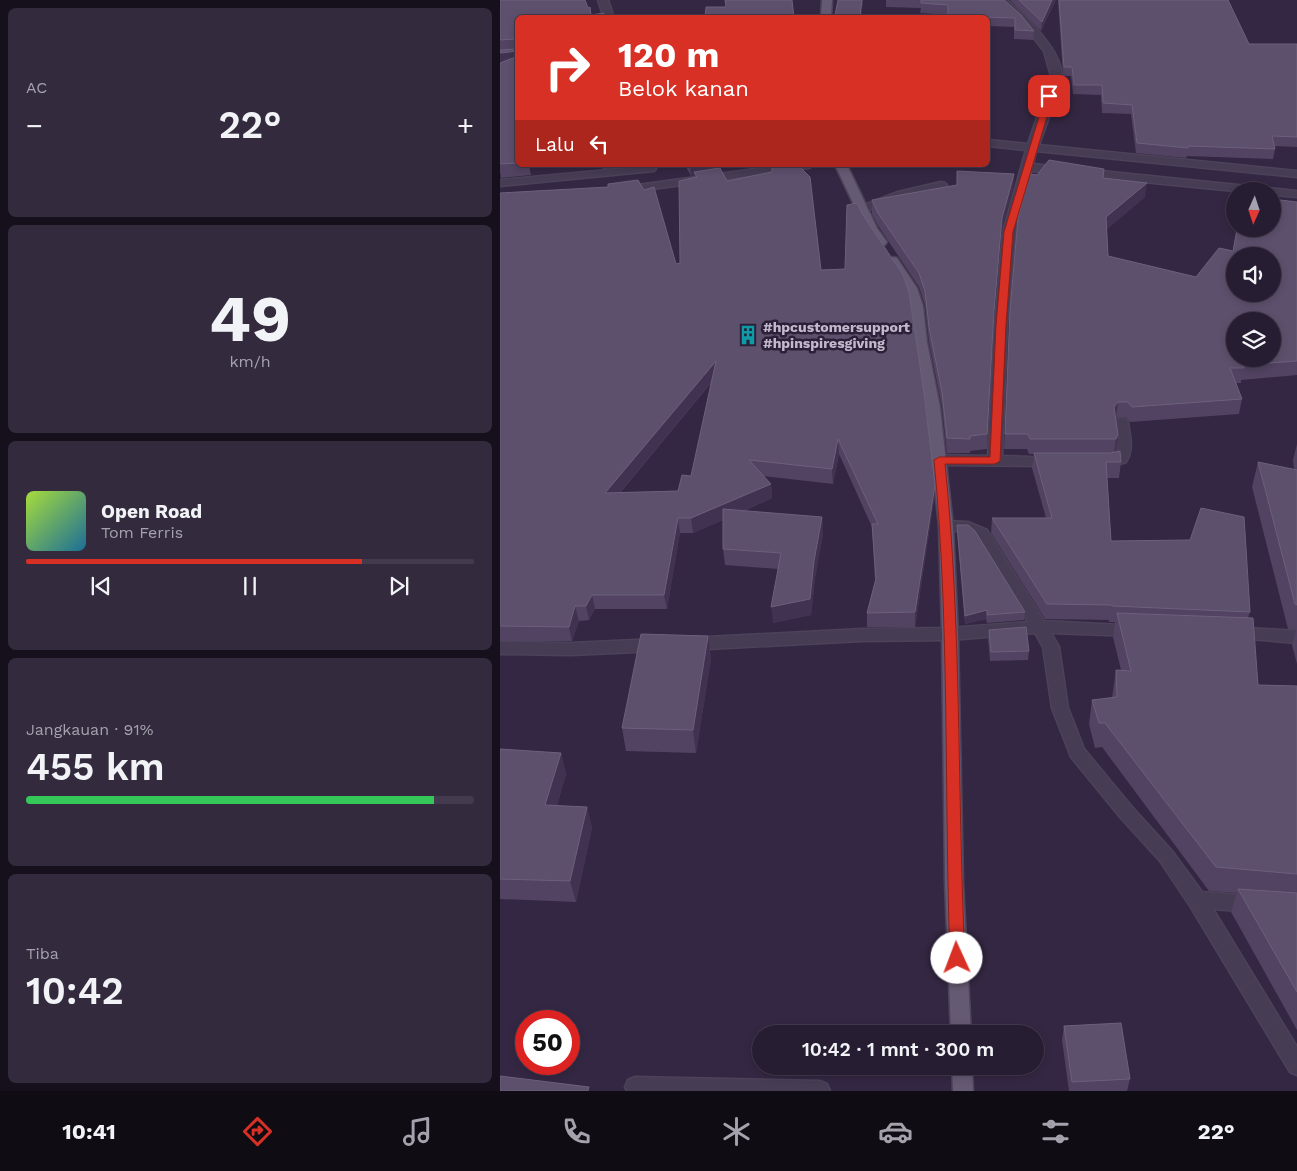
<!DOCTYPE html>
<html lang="id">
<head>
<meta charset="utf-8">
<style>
	body { margin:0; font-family:"Work Sans",sans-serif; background:#332a3e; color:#f1f3f6; height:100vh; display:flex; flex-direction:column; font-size:19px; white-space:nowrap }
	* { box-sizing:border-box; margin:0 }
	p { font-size:16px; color:#a4a2ac }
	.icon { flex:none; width:28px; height:28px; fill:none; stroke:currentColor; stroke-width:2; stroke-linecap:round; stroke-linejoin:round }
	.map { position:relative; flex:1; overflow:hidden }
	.drawer { display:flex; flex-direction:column; gap:8px; padding:8px; background:#15101c; width:500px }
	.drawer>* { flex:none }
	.banner { position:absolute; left:15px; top:15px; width:475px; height:152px; border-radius:8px; box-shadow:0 2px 8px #0003,0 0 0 1px #433b4d; background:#d93025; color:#fff; overflow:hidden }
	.needle { width:32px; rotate:183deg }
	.controls { position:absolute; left:726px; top:182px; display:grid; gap:10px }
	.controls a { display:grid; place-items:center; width:55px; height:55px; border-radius:50%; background:#271d32; box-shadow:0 2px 8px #0003,0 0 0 1px #433b4d; font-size:25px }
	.speed { position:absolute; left:15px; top:1010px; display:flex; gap:10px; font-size:25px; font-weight:700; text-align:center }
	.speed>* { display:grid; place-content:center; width:65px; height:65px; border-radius:50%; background:#271d32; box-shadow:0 2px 8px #0003,0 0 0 1px #433b4d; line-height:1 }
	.speed .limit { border:8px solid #d22; background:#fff; color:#111 }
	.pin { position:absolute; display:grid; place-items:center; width:42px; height:42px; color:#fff; margin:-21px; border-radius:10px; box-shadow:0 2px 8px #0006 }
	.me { position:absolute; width:55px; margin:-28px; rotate:358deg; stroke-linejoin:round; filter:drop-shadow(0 0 4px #0008) }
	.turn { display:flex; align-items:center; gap:18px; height:105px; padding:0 20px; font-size:22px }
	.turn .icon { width:65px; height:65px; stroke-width:2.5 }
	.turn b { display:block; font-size:35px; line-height:42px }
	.then { display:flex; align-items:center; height:48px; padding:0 20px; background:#0003; gap:10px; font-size:19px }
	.big { font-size:38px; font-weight:600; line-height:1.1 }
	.drawer .tile { flex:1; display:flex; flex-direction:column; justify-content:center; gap:8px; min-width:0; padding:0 18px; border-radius:8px; background:#332a3e }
	.drawer .dial { align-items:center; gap:0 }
	.dial b { font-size:65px; line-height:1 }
	.song { display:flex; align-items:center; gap:15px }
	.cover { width:60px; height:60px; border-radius:8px; background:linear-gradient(135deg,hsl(80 70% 55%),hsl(200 70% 35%)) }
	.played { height:5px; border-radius:2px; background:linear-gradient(90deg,#d93025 75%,#433b4d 75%) }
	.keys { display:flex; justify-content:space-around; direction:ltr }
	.heat { display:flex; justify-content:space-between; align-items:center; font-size:28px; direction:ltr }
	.charge { height:8px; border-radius:4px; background:linear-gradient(90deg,#34c759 91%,#433b4d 0) }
	.trip { position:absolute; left:252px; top:1025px; width:292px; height:50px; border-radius:25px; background:#271d32; box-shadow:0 2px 8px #0003,0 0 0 1px #433b4d; font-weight:600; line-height:50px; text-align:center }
	.dock { display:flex; height:80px; justify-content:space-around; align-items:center; background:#100c14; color:#a4a2ac }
	.dock .icon { width:35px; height:35px }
	.dock .active { color:#d93025 }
	.dock b { font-size:22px; color:#f1f3f6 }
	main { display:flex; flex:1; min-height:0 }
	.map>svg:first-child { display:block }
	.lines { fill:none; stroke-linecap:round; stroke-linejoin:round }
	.minor-casing { stroke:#4c4259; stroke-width:3 }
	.major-casing { stroke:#4c4259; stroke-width:3 }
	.minor { fill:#463c53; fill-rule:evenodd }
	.major { fill:#655a73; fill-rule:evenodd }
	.wall { fill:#514361; fill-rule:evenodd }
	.shaded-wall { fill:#403250 }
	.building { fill:#5d506d; stroke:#6d607c; fill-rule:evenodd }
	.route { fill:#d93025; stroke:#8d1f18 }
	.labels { text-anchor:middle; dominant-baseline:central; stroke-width:5; stroke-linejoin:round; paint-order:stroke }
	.poi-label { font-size:14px; font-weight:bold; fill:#c2b9cc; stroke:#2b2038; text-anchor:start }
</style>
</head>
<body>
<main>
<section class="drawer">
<div class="tile"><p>AC</p>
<div class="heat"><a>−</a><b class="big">22°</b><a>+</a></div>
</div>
<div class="tile dial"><b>49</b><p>km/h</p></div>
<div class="tile">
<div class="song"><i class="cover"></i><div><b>Open Road</b><p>Tom Ferris</p></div></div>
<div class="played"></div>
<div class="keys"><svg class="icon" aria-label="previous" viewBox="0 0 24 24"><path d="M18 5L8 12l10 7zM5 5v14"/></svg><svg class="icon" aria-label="pause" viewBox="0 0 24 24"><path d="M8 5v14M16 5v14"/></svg><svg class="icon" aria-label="next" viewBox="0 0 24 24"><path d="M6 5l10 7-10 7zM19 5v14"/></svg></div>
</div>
<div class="tile"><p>Jangkauan · 91%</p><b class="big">455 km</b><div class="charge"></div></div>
<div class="tile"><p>Tiba</p><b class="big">10:42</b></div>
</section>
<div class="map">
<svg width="797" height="1091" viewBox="0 0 797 1091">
	<rect width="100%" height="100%" fill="#342743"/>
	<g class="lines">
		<defs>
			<g id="minor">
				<polygon points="98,0 108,0 114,18 104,18"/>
				<path d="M496,0H507C524,15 565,52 561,78C557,100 546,123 539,145L797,171V177L536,151L533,164L797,191V197L772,195V191H735L531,171L515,232L507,325L502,456L558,458L560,461L558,464L553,466L439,465L434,463L432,460L434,457L439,455L488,456L495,325L503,232L526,150L488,146V140L528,144L551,76L544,51L522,23Z"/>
				<polygon points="284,165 315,165 309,168 123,193 117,190 123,187"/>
				<polygon points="150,166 156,169 154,171 0,186 0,180"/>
				<polygon points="441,182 445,183 447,185 445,187 406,197 363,212 357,209 359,207 398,192"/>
				<path d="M621,418L626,419L628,422C630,437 634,449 626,462C617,465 605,468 596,465L594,462L596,459L616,455L618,450L614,422L616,419Z"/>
				<polygon points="446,521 468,522 487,530 544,621 641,626 643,630 641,634 635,636 551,633 559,647 568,708 584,749 632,807 672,851 702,892 753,896 760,898 762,904 760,910 753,912 713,909 797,1047 797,1075 790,1072 690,906 660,861 620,817 571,757 552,708 543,647 535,633 450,640 362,641 189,650 183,648 181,644 183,640 189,638 362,629 450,628 528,622 476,538 468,532 441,530 439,526 441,522"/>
				<polygon points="733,627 797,631 797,643 727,637 725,633 727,629"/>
				<polygon points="158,639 164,641 166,645 164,649 158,651 71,655 0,654 0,642 71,643"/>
				<polygon points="135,1077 320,1081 327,1084 330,1091 127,1091 125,1087 128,1080"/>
			</g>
			<g id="major">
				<polygon points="322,0 332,0 331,18 321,18"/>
				<polygon points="335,165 347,165 377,228 387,242 385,245 377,245 365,228"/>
				<polygon points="393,257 397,258 417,288 423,306 427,342 440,407 453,526 458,634 463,882 471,1034 451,1034 445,882 442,634 439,526 426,407 415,342 411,306 405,288 387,261"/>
				<polygon points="452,1066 472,1066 473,1091 453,1091"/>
			</g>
		</defs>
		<!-- minor casing -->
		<use href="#minor" class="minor-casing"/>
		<!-- major casing -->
		<use href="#major" class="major-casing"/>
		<!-- minor -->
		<use href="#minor" class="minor"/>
		<!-- major -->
		<use href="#major" class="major"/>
	</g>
	<!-- wall -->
	<g class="wall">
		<polygon points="0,0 88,8 91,15 105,18 18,18 18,165 29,165 31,175 1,178 0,172"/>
		<polygon points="363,0 361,18 335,18 335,15"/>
		<polygon points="386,0 504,0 534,31 533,40 514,39 514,27 488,26 488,18 448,18 448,15 420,13 421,8 386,7"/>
		<polygon points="510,0 556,0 541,31"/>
		<polygon points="558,0 728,0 749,44 797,44 797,147 774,146 775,149 773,159 687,156 686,158 636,153 631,114 602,113 601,95 573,94 571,76 563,76"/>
		<polygon points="102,165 124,165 124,167 103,169"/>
		<path d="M185,165H216V169L227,181L321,270L434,499L415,627H367V613L375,581L372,527L339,454L333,484L263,476L271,484L272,498L244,511L322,517L323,534L315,578L311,615L273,623L278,569L225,565L223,549V520L193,533H180L167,609H95L89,620L79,621L72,641H0V193L176,264L180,263L195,178V176H191ZM211,383L191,476L178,491L120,493Z"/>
		<polygon points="457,171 514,174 513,188 501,232 493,324 487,449 470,451 470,453 447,453 442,407 429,342 425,305 419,287 379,227 372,214 372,200 457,185"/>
		<polygon points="603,178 645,197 607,229 608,256 696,277 733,251 797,202 797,375 741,380 741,383 736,383 742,399 739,414 630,422 626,417 616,417 616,450 615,452 621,462 619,478 607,478 611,541 750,612 748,618 758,685 797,686 797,1030 731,912 737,893 709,891 602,747 595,748 589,724 592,700 612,698 616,670 621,670 613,637 615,622 609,622 609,620 545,619 491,533 492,518 546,518 532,468 534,454 529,454 527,449 504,449 510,310"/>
		<polygon points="797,444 797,664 792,645 796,630 788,629 752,487 758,462 794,469 793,460"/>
		<polygon points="457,525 525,612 524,620 487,623 486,619 465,624 457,533"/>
		<polygon points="489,630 529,651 528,660 490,661 488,639"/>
		<polygon points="208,636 211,659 196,753 126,751 122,728"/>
		<polygon points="0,749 61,753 66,774 57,806 87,807 92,828 76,902 0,899"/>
		<polygon points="564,1026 630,1079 627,1091 569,1091 562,1040"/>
	</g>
	<!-- shaded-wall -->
	<g class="shaded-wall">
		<polygon points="362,0 363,0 361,18 360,18"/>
		<polygon points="552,0 556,0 541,31 542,22"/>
		<polygon points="18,51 18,64 0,66 0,53"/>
		<polygon points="190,165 216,165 216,173 194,172 195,176 191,176"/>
		<polygon points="514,174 513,188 501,232 493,325 502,218"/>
		<polygon points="647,183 645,197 605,231 606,217"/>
		<polygon points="216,361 217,375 107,508 105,493"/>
		<polygon points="618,402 616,417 612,422 614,407"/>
		<polygon points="618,435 616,450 614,454 616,439"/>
		<polygon points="338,439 339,454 333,484 332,469"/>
		<polygon points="271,484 272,498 193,533 191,518"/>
		<polygon points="435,485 434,499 415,627 415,612"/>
		<polygon points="322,517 323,534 315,578 311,615 273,623 271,607 314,561"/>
		<polygon points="178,518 180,533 167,609 164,595"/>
		<polygon points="92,595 95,609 89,620 86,606"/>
		<polygon points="75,606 79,621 72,641 69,627"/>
		<polygon points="487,610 486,619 465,624 465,616"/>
		<polygon points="208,636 211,659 196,753 193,730"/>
		<polygon points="61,753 66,774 51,826 45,805"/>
		<polygon points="87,807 92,828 76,902 70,881"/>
	</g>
	<!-- building -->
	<g class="building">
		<polygon points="0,0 85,0 88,8 90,7 91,15 104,13 105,18 18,18 18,51 0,53 0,50 16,49 17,47 15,39 0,40"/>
		<polygon points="225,0 292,0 294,18 205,18 206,7 226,7"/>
		<polygon points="338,0 362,0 360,16 335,15"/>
		<polygon points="421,0 504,0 521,15 534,31 515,30 515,18 448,16 448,5 421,3"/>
		<polygon points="519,0 552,0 542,22"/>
		<polygon points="559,0 728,0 749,44 797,44 797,137 772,136 775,149 688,146 688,148 637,143 632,105 603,103 602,85 574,85 572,67 564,67"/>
		<polygon points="18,56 18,163 0,164 0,63"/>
		<path d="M549,160L604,169L603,178L647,183L606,217L608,256L696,277L719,248L733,251L737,229H772V199L797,202V361L743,365L744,368H730L742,399L632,407L628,402H618L614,407L618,435L616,439H530L528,434H505L510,310L518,218L529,174L537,175ZM735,256H772V294H735ZM735,321H772V359H735Z"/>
		<path d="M272,165H298L310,177L321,270L345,269L347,205L357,203L363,215L403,275L409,292L424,393L435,485L415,612L367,613L376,579L372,524H378L338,439L332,469L249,460L271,484L191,518H178L164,595H92L86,606H75L69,627L0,626V193L108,187V184L138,180L144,190L154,187L176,264L180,263L179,181L197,177L194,172L220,168L227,181L272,172ZM216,361L191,476L182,475L178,491L105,493Z"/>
		<polygon points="457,171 514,174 502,218 494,311 487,434 470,436 470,439 447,438 442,392 429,327 425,291 419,273 378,213 372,200 457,185"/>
		<polygon points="620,451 621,462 606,462 611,541 690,540 701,508 744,517 750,612 612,606 611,605 547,604 492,518 552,518 534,453 610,453"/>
		<polygon points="758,462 797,470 797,605 795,604"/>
		<polygon points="223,509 322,517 314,561 310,599 271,607 281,553 223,549"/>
		<polygon points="457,525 468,525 475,531 525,612 487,615 487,610 465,616"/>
		<polygon points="617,613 753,618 758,685 797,686 797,874 716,867 605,723 599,723 592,700 617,697 616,670 631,671"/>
		<polygon points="526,627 529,651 491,652 489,630"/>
		<polygon points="141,634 208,636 193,730 122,728"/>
		<polygon points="0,749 61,753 45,805 87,807 70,881 0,879"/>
		<polygon points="738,889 797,893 797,992"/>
		<polygon points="621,1023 630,1079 572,1082 564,1026"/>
		<polygon points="0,1076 89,1087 88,1091 0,1091"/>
	</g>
	<!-- route -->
	<path class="route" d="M546,94L553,96L513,232L506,325L500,461L495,464H445C462,628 457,793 465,958L463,962L457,964L452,962L450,958C444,792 450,625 434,460L439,457H490L496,325L504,232Z"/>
	<!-- icons -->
	<defs>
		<symbol id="building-bare" viewBox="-9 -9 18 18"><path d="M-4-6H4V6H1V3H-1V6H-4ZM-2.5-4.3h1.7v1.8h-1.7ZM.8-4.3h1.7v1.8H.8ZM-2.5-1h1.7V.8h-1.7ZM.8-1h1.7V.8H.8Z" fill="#0f9aa8" stroke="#2b2038" stroke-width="2.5" paint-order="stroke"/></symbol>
	</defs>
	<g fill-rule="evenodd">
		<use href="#building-bare" x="234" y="321" width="28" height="28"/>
	</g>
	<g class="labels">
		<!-- poi labels -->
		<g class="poi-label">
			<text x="263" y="327">#hpcustomersupport<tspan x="263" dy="16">#hpinspiresgiving</tspan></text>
		</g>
	</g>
</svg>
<div class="controls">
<a><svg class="needle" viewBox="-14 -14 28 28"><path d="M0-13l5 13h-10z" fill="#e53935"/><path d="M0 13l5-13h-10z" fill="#a4a2ac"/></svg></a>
<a><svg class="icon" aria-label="sound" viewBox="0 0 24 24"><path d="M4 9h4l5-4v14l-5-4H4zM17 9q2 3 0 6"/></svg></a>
<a><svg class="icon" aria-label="layers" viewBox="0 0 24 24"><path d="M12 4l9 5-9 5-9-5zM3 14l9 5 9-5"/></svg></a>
</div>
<div class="speed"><div class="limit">50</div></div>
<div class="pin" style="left:549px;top:96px;background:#d93025"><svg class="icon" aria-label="arrive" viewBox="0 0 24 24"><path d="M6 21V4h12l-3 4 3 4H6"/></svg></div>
<svg class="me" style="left:457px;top:958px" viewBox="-20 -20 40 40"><circle r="19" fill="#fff"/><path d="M0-13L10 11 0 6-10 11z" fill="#d93025"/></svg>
<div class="trip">10:42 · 1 mnt · 300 m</div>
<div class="banner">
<div class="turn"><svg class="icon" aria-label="right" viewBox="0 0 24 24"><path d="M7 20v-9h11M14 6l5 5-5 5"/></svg><div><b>120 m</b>Belok kanan</div></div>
<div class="then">Lalu<svg class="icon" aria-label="left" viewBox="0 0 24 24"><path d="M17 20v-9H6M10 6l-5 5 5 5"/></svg></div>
</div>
</div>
</main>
<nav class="dock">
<b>10:41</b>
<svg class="icon active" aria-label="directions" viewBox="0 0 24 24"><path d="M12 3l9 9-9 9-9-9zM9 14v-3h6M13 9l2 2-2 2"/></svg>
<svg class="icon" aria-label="music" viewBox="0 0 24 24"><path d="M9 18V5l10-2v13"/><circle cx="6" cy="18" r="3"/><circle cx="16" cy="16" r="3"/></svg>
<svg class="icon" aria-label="phone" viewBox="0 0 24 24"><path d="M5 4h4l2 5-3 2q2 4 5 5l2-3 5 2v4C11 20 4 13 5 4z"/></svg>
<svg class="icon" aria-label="climate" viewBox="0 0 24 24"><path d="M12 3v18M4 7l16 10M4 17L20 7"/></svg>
<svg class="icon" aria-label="car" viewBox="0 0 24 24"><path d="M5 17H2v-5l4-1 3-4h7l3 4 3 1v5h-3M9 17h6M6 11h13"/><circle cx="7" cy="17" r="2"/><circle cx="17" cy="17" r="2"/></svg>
<svg class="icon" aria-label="filters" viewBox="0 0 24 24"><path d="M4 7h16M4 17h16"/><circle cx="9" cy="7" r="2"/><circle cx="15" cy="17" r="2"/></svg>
<b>22°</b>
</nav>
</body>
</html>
